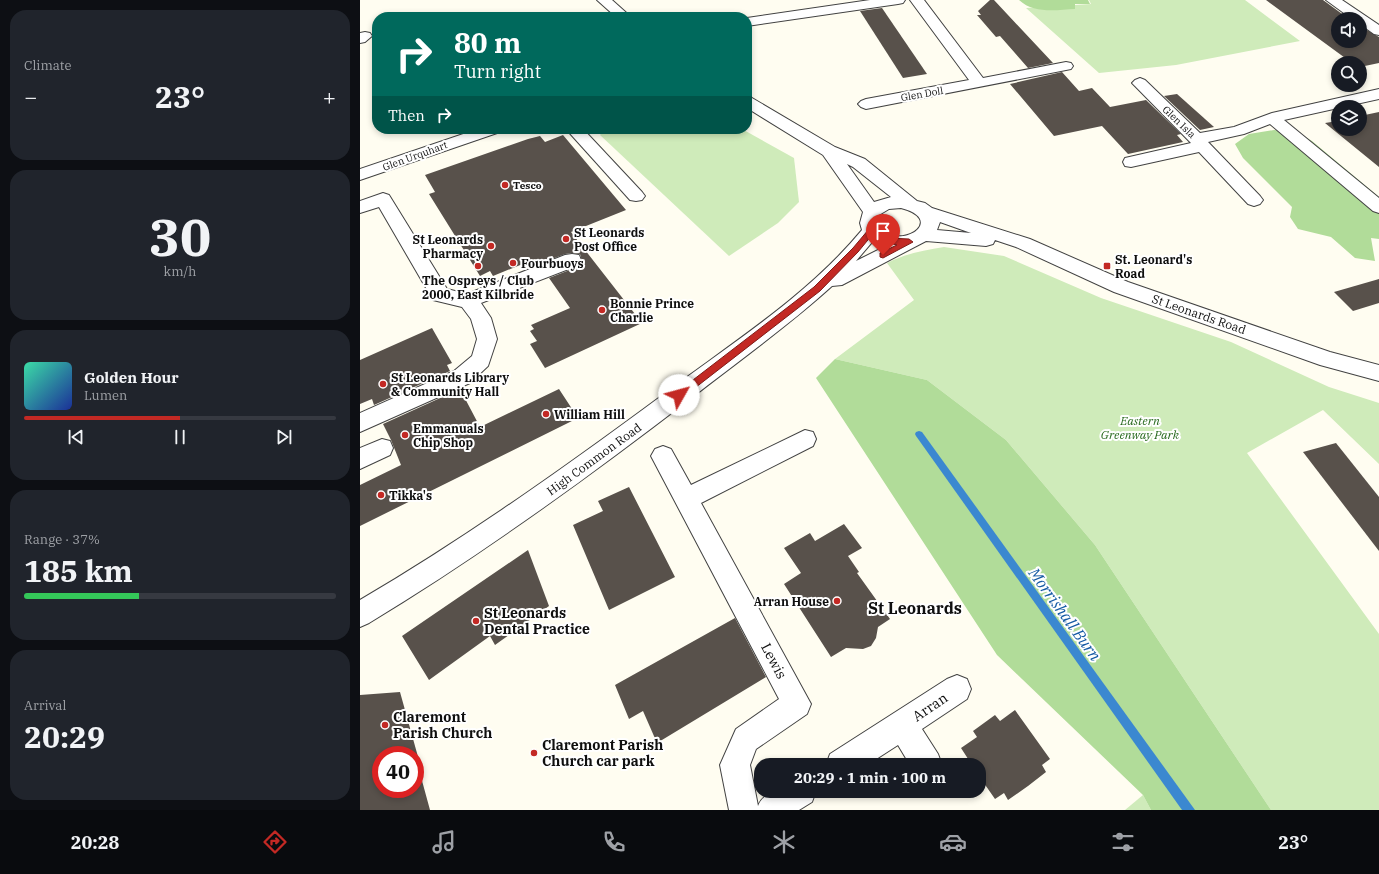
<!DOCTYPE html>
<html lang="en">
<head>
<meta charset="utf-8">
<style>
	body { margin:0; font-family:"IBM Plex Serif",serif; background:#20242c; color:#f1f3f6; height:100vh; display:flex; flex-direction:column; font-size:15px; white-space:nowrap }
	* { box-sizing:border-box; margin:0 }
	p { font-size:13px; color:#9ea1a6 }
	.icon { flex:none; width:22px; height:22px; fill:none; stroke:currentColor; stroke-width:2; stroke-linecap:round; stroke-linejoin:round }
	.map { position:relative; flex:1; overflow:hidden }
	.drawer { display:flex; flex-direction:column; gap:10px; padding:10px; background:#0d0f14; width:360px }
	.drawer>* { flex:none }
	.banner { position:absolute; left:12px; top:12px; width:380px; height:122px; border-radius:16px; box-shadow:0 2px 6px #0003; background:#00695c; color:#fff; overflow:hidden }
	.buttons { position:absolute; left:971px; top:12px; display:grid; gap:8px }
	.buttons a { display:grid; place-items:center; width:36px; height:36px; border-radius:50%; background:#171b24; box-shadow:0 2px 6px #0003; font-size:20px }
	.speed { position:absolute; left:12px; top:746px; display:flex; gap:8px; font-size:20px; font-weight:700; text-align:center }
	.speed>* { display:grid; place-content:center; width:52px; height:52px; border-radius:50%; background:#171b24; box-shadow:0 2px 6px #0003; line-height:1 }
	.speed .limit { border:6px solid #d22; background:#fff; color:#111 }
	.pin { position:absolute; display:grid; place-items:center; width:34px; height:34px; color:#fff; margin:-41px -17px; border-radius:50% 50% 50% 0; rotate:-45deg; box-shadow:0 0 4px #0007 }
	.pin .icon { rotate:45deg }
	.me { position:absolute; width:44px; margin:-22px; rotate:52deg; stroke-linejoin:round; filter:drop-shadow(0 0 3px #0008) }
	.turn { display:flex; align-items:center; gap:14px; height:84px; padding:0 16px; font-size:18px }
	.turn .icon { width:52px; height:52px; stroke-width:2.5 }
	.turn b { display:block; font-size:28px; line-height:34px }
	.then { display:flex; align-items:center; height:38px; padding:0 16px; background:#0003; gap:8px; font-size:15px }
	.big { font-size:30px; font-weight:700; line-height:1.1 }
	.drawer .widget { flex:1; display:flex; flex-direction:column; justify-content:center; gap:6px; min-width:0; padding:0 14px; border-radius:16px; background:#20242c }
	.drawer .dial { align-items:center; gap:0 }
	.dial b { font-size:52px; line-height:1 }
	.song { display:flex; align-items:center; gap:12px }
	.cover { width:48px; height:48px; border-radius:6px; background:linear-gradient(135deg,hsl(160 70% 55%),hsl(230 70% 35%)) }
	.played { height:4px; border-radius:2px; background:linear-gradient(90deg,#c32924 50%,#363941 50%) }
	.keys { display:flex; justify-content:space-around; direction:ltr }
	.heat { display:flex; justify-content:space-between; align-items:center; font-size:22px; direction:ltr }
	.charge { height:6px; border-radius:3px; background:linear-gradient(90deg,#34c759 37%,#363941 0) }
	.trip { position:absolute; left:394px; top:758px; width:232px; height:40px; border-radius:16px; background:#171b24; box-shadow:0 2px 6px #0003; font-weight:700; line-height:40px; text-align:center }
	.tabs { display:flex; height:64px; justify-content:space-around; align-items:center; background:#090b0e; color:#9ea1a6 }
	.tabs .icon { width:28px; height:28px }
	.tabs .current { color:#c32924 }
	.tabs b { font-size:18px; color:#f1f3f6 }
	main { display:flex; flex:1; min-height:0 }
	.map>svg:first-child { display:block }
	.green { fill:#cfebba }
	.forest { fill:#b1dc99 }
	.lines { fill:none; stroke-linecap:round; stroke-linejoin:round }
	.stream { fill:#3b88d0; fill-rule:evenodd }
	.building { fill:#58514b; fill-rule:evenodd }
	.minor-casing { stroke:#424242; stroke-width:2 }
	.minor { fill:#fff; fill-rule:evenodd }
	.route { fill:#c32924; stroke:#7f1b17 }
	.poi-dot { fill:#c32924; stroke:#fff; stroke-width:1.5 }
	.labels { text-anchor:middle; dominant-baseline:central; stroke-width:4; stroke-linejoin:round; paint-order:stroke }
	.far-street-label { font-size:10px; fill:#0f0f0f; stroke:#fff }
	.far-poi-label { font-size:10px; font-weight:bold; fill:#0f0f0f; stroke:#fff; text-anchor:start }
	.poi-label { font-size:12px; font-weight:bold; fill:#0f0f0f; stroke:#fff; text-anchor:start }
	.street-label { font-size:12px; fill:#0f0f0f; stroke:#fff }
	.park-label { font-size:12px; font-style:italic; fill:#27691d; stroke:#fff }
	.near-poi-label { font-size:14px; font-weight:bold; fill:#0f0f0f; stroke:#fff; text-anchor:start }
	.near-street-label { font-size:14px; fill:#0f0f0f; stroke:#fff }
	.district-label { font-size:16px; font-weight:bold; fill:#0f0f0f; stroke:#fff }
	.near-water-label { font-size:16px; font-style:italic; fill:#155aa4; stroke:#fff }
</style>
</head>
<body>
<main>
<section class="drawer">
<div class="widget"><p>Climate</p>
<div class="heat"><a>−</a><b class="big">23°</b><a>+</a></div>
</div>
<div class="widget dial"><b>30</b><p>km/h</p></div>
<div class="widget">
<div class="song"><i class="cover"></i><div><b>Golden Hour</b><p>Lumen</p></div></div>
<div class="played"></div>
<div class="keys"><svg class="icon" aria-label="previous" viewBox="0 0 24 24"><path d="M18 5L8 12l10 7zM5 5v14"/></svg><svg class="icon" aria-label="pause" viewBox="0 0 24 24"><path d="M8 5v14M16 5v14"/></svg><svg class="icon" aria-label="next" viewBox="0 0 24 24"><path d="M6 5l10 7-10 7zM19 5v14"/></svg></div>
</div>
<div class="widget"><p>Range · 37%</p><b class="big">185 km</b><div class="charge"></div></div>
<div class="widget"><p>Arrival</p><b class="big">20:29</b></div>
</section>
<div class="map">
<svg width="1019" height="810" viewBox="0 0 1019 810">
	<rect width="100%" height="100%" fill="#fffdf1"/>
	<!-- green -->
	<g class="green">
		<polygon points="729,0 885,0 940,41 816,65 739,73 666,8 731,4"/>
		<polygon points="245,129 382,129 434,158 439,202 418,223 369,256 240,135"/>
		<path d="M584,247L644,256L741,298L871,342L969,387L1019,403V464L963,410L887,453L1019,634V810H911L735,545L646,440L567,380L475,359L554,300L527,263C545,254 564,250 584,247Z"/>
		<polygon points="783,795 791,810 765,810"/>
	</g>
	<!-- forest -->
	<g class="forest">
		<path d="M659,0H728L730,4H715V9C696,10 674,14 659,0Z"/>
		<polygon points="914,130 937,132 952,141 1019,197 1019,209 1016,210 1019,213 1019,239 1011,238 1015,261 995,258 971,237 938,229 930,217 932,207 883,158 875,144 889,134"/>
		<polygon points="475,359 567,380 646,440 735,545 911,810 791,810 783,795 637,655 456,378"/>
	</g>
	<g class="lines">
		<!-- stream -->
		<polygon class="stream" points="559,431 562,432 835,810 822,810 556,436 555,434 556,432"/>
	</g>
	<!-- building -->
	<g class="building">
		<polygon points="630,0 634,0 693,63 668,68 640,36 636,37 617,15 621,15 618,11"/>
		<polygon points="906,0 963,0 989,19 978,19 978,41 1000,41 1000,26 1019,37 1019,63 1000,67 1000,63 992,63"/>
		<polygon points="522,8 567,74 543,78 500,11"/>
		<polygon points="702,72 719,91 732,88 750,107 786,100 821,134 817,135 823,142 768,154 742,126 694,136 650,84"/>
		<polygon points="817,94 854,127 840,130 804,96"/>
		<polygon points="1019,112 1019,167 965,123 978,121 978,129 1000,129 1000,116"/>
		<polygon points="203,135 266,210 211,232 282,323 185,368 170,344 177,341 170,331 174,329 171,325 210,308 189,278 220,266 222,261 220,254 212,253 205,254 179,264 175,259 133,276 130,271 120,276 69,194 75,192 65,175 168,139 180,136 185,142"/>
		<polygon points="1019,279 1019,303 993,311 974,292"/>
		<polygon points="72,328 92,363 87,365 90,371 14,405 12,399 0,404 0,360"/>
		<polygon points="100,389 120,427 199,389 218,418 0,526 0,485 41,465 31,440 23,424"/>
		<polygon points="976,443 1019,497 1019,551 943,452"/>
		<polygon points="269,487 315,577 249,610 213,525 243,511 238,501"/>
		<polygon points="484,524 502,548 488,556 499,572 497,573 530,619 518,627 516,638 511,646 503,649 486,648 471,657 424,584 441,573 424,548 450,533 455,541"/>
		<polygon points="168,550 189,606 135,645 130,636 69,680 42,636"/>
		<polygon points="375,618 406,677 297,743 283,711 269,719 255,685"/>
		<path d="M40,692L60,764L58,766L70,810H0V695ZM21,755H55V789H21Z"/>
		<polygon points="655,710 690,759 682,765 686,772 668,786 648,800 644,793 635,799 619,776 619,765 612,765 601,748 617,737 613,731 635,715 640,721"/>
	</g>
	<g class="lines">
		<defs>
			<g id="minor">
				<polygon points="237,0 252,0 271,17 256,17"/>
				<polygon points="510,0 545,0 543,3 538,4 387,26 387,18"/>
				<polygon points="550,0 564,0 623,78 706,62 711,63 713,66 711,69 706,70 506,109 501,107 498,104 501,101 506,99 609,80"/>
				<polygon points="966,0 982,0 1019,25 1019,35 1014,34 1000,24 1000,19 992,19"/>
				<polygon points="5,32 10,33 12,36 5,42 0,43 0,33"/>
				<polygon points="780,78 785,80 840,133 874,127 912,113 1019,89 1019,99 924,120 1019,198 1019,213 1013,211 910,124 884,134 848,142 900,196 903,200 900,204 894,206 888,204 839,152 771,167 765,166 763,162 765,158 831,143 775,86 772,83 775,80"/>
				<path d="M387,96L392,98L475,147L505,159L557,201L565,203L572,208L670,239L768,282L970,352L1019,365V381L960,365L754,292L656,247L635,240L633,244L626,246L566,241L482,285L472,286C427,327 377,362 330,399C226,479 121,555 9,623L0,627V600C114,533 221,456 327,377C389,332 453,289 502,230L500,223L503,212L463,155L387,108ZM487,164L493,167L531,197L514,202ZM541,208C584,219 547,247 524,232C518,228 517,222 519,215L529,209ZM580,222L611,233L577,230ZM513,241L526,246L496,261Z"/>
				<polygon points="118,129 142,129 140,132 0,180 0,169"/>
				<polygon points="206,129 223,129 282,192 285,196 282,200 276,201 270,200"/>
				<polygon points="23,193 29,195 87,289 107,294 205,255 212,254 219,255 221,260 219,265 121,303 131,318 137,339 128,366 110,383 0,432 0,413 94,371 112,356 117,339 111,319 102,307 73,300 19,207 0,213 0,201"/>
				<path d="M445,430L453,432L456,439L453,446L341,503L451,704L447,714L396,749L390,765L398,806C407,784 437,791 456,791L452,802L439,810H369L360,765L376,729L419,699L291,456L295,449L303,446L311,449L331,485Z"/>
				<polygon points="22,439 30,441 33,448 30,455 0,469 0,448"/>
				<polygon points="597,675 607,679 611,689 607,699 562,729 578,754 582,765 550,765 538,745 507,765 466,765 470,754 587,679"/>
			</g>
		</defs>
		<!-- minor casing -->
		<use href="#minor" class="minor-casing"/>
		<!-- minor -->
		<use href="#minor" class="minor"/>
	</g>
	<!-- route -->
	<polygon class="route" points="511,228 529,238 549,239 553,242 523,258 520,257 520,253 537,245 525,242 512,235 498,252 460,291 322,398 316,398 314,395 316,393 454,287 493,248 509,229"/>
	<!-- markers -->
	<g class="poi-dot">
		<circle cx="145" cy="185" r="4"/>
		<circle cx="206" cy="239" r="4"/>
		<circle cx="131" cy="246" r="4"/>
		<circle cx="153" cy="263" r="4"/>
		<circle cx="118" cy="266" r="4"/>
		<rect x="743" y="262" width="8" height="8" rx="2"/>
		<circle cx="242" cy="310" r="4"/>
		<circle cx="23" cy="384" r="4"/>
		<circle cx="186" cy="414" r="4"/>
		<circle cx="45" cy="435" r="4"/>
		<circle cx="21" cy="495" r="4"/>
		<circle cx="477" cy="601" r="4"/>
		<circle cx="116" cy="621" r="4"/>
		<circle cx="25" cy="725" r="4"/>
		<circle cx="174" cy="753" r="4"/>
	</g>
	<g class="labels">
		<!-- far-street labels -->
		<g class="far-street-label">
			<text transform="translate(562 94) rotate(-10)">Glen Doll</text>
			<text transform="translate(819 122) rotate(44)">Glen Isla</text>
			<text transform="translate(55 156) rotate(-20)">Glen Urquhart</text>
		</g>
		<!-- far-poi labels -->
		<g class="far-poi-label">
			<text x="153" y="185">Tesco</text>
		</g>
		<!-- poi labels -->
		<g class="poi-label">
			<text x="214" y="232">St Leonards<tspan x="214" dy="14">Post Office</tspan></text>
			<text x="123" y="239" text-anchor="end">St Leonards<tspan x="123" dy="14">Pharmacy</tspan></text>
			<text x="755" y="259">St. Leonard's<tspan x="755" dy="14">Road</tspan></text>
			<text x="161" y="263">Fourbuoys</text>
			<text x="118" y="280" text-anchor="middle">The Ospreys / Club<tspan x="118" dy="14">2000, East Kilbride</tspan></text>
			<text x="250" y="303">Bonnie Prince<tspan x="250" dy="14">Charlie</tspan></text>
			<text x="31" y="377">St Leonards Library<tspan x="31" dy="14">&amp; Community Hall</tspan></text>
			<text x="194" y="414">William Hill</text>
			<text x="53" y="428">Emmanuals<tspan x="53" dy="14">Chip Shop</tspan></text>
			<text x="29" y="495">Tikka's</text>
			<text x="469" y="601" text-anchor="end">Arran House</text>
		</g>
		<!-- street labels -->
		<g class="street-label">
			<text transform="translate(839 314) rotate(19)">St Leonards Road</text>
			<text transform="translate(234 459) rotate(-36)">High Common Road</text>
		</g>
		<!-- park labels -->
		<g class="park-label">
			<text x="780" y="420">Eastern<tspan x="780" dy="14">Greenway Park</tspan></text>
		</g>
		<!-- near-poi labels -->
		<g class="near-poi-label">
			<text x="124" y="613">St Leonards<tspan x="124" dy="16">Dental Practice</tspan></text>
			<text x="33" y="717">Claremont<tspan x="33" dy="16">Parish Church</tspan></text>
			<text x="182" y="745">Claremont Parish<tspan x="182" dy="16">Church car park</tspan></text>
		</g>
		<!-- near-street labels -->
		<g class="near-street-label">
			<text transform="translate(414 661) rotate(62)">Lewis</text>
			<text transform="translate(570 707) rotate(-34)">Arran</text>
		</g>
		<!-- district labels -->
		<g class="district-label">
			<text x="555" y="608">St Leonards</text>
		</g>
		<!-- near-water labels -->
		<g class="near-water-label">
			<text transform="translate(705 614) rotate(54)">Morrishall Burn</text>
		</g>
	</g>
</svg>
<div class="buttons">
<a><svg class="icon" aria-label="sound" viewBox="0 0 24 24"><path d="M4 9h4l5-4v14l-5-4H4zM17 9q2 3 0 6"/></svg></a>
<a><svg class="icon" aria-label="search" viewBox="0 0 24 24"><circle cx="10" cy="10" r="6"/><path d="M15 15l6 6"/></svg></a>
<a><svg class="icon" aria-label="layers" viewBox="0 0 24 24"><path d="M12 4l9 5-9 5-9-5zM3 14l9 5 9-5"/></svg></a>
</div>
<div class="speed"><div class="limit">40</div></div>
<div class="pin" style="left:523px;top:255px;background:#d93025"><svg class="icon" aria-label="arrive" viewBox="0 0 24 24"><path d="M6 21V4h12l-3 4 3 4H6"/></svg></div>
<svg class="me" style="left:319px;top:395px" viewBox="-20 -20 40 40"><circle r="19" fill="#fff"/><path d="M0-13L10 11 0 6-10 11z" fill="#c32924"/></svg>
<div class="trip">20:29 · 1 min · 100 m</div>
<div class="banner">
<div class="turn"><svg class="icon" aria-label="right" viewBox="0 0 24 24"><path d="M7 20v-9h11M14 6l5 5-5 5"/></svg><div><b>80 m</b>Turn right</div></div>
<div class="then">Then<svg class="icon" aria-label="right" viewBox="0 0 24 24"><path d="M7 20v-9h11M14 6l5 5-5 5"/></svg></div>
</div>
</div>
</main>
<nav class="tabs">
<b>20:28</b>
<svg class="icon current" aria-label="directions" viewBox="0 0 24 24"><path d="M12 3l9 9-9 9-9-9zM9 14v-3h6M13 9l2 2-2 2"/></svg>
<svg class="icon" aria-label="music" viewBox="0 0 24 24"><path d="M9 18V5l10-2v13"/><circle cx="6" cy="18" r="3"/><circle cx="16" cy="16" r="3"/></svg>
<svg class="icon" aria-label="phone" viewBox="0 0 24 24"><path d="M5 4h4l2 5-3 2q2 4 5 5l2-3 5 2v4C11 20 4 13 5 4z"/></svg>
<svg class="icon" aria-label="climate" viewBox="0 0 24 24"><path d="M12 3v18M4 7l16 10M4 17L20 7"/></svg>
<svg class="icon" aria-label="car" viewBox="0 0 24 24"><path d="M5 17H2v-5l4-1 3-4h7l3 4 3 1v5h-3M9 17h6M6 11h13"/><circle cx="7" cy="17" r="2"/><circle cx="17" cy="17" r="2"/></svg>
<svg class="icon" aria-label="filters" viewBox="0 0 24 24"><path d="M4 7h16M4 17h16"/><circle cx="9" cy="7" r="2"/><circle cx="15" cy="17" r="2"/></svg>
<b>23°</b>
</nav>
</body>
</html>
